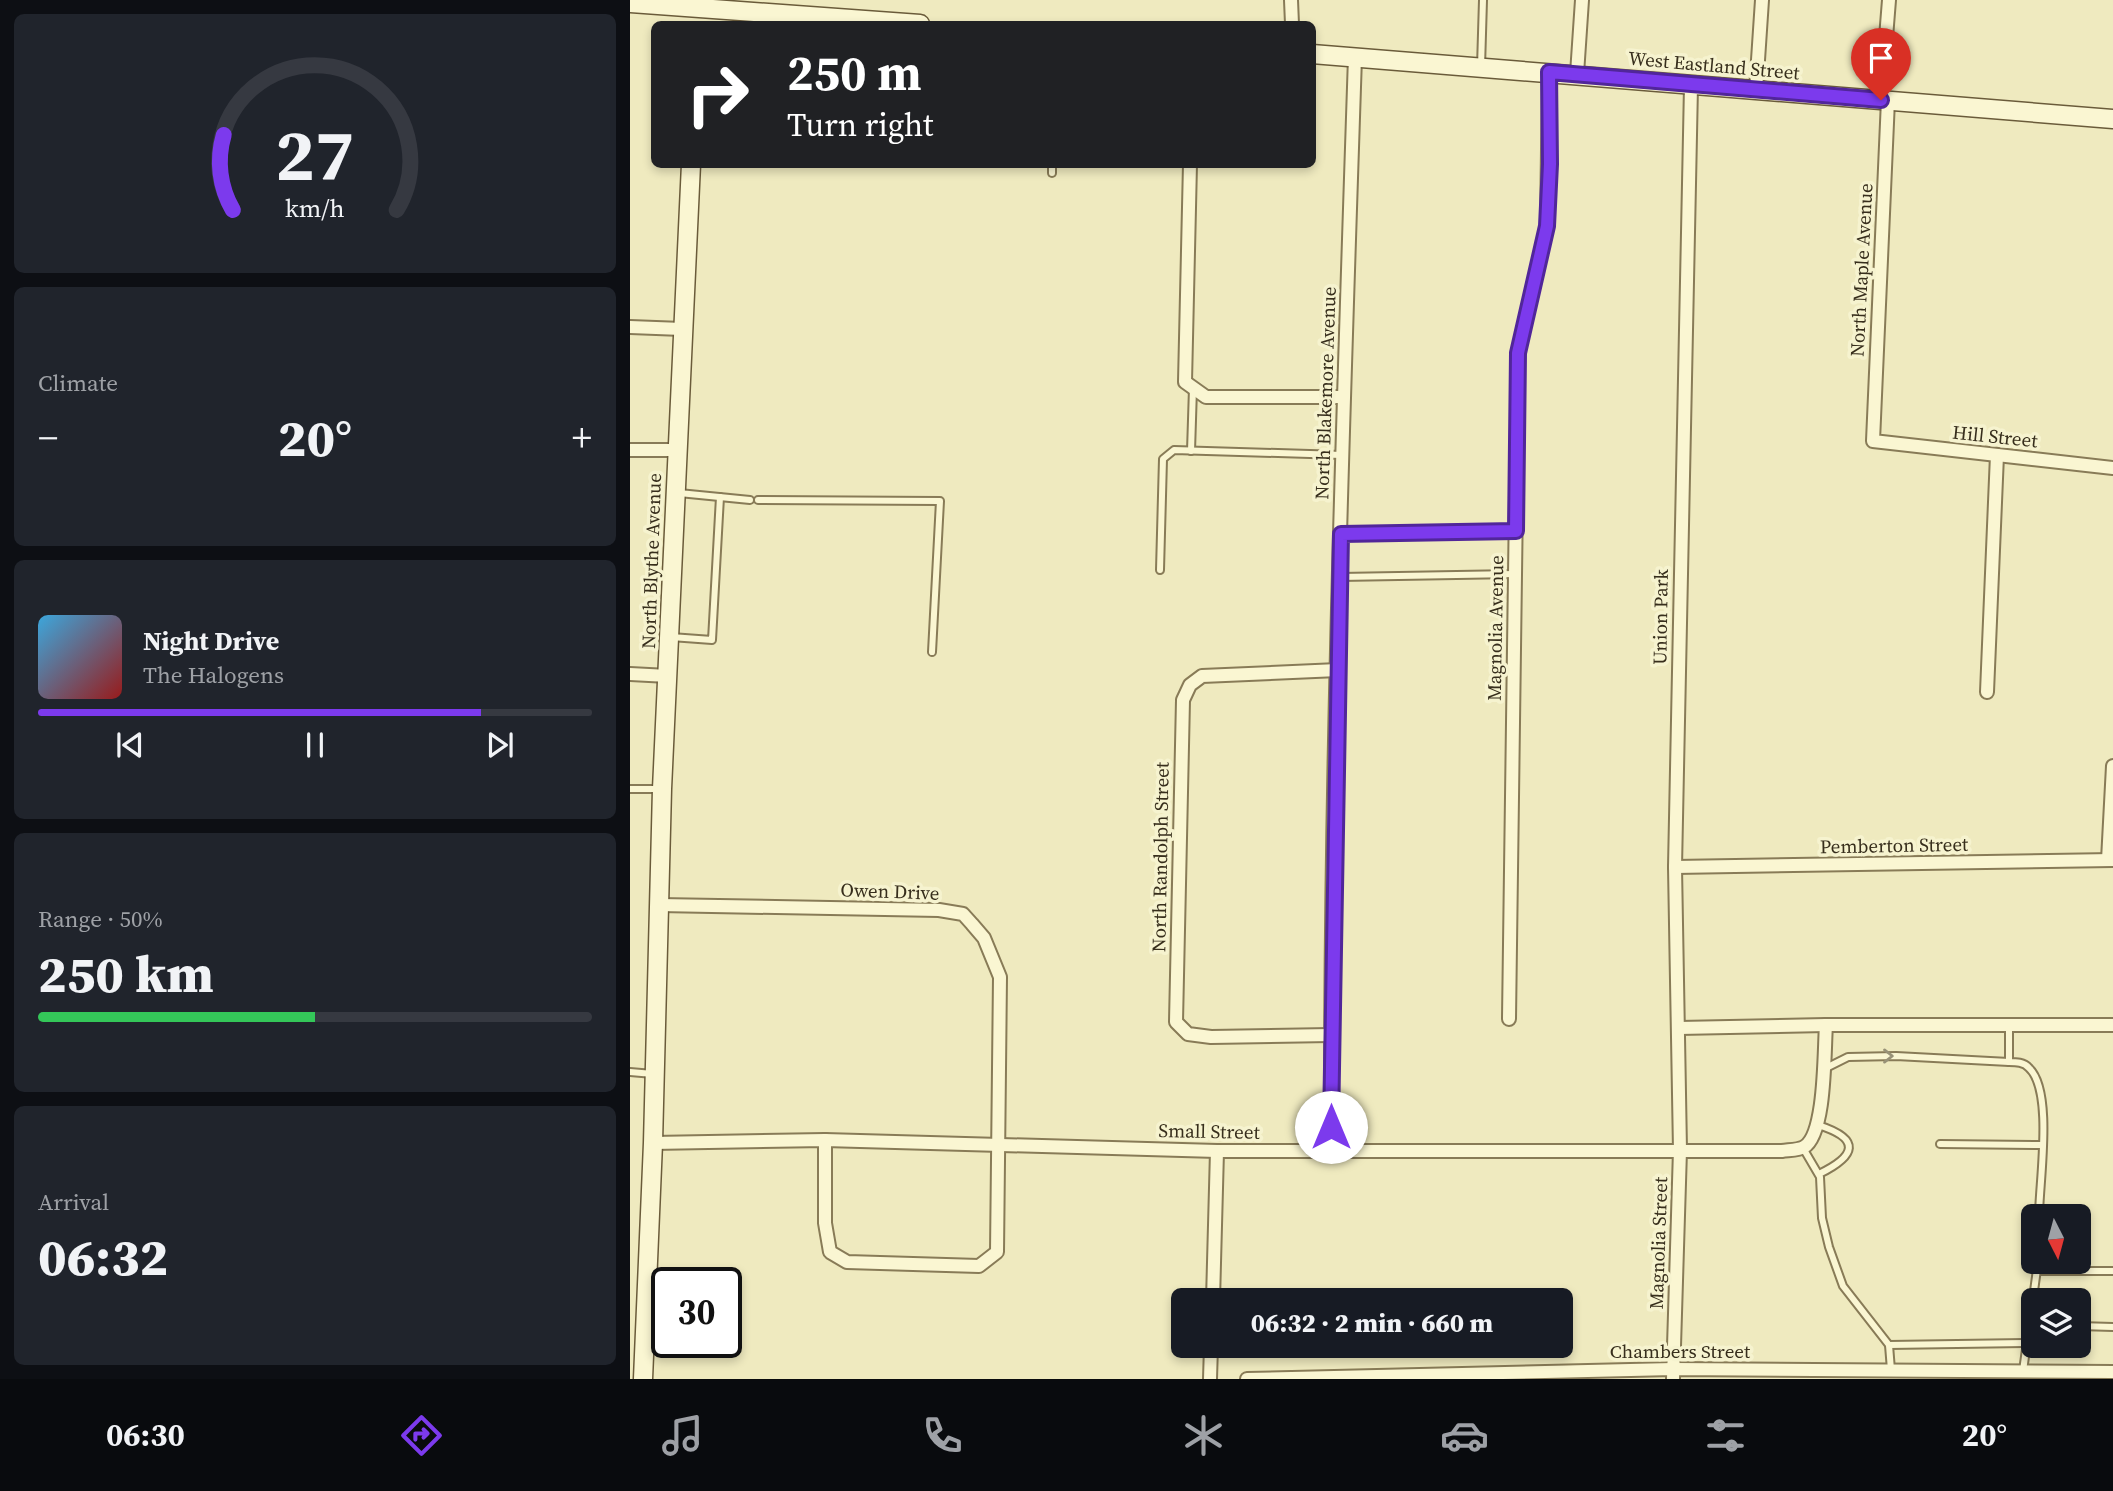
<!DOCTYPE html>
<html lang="en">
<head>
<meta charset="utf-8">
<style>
	body { margin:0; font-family:"Source Serif 4",serif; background:#20242c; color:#f1f3f6; height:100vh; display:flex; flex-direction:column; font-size:26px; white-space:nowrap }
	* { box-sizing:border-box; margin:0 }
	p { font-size:23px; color:#9ea1a6 }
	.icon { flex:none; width:38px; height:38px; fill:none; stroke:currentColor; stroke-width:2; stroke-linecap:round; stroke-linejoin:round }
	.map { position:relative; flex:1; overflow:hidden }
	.drawer { display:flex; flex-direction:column; gap:14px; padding:14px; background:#0d0f14; width:630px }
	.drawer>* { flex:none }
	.banner { position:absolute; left:21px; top:21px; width:665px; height:147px; border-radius:10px; box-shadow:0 4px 10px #0003; background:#202124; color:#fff; overflow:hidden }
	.needle { width:46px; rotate:174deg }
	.buttons { position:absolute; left:1391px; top:1204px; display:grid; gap:14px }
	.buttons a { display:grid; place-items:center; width:70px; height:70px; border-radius:10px; background:#171b24; box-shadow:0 4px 10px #0003; font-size:35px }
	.speed { position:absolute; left:21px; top:1267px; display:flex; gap:14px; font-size:35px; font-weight:700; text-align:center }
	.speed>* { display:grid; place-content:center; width:91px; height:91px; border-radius:50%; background:#171b24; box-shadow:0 4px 10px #0003; line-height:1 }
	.speed .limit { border:4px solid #111; border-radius:10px; background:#fff; color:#111 }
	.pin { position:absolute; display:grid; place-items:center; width:60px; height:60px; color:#fff; margin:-72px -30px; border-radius:50% 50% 50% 0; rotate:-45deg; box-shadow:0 0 7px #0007 }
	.pin .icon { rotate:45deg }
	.me { position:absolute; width:77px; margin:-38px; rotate:0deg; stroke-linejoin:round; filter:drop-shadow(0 0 5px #0008) }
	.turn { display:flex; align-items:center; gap:24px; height:147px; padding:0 21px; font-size:32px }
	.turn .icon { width:91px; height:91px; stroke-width:2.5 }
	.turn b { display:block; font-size:49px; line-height:60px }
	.big { font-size:52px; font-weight:800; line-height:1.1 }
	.drawer .tile { flex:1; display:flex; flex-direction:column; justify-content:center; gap:10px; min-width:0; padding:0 24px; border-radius:10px; background:#20242c }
	.drawer .dial { align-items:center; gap:0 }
	.dial svg { height:182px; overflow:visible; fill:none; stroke:#363941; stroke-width:7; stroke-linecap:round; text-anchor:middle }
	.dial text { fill:#f1f3f6; stroke:none }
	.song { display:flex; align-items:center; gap:21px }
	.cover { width:84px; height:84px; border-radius:10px; background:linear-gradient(135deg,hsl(200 70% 55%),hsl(0 70% 35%)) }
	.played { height:7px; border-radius:4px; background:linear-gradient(90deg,#7c3aed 80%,#363941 80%) }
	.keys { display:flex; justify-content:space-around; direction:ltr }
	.heat { display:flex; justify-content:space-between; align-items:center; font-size:38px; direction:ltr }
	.charge { height:10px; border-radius:5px; background:linear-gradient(90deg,#34c759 50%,#363941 0) }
	.trip { position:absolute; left:541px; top:1288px; width:402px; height:70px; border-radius:10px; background:#171b24; box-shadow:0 4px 10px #0003; font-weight:800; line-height:70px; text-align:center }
	.dock { display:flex; height:112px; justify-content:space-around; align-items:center; background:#090b0e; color:#9ea1a6 }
	.dock .icon { width:49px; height:49px }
	.dock .selected { color:#7c3aed }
	.dock b { font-size:32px; color:#f1f3f6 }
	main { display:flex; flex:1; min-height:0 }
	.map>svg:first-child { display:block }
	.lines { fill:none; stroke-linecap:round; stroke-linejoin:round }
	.lane-casing { stroke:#887b57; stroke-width:10 }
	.street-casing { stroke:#887b57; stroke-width:16 }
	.secondary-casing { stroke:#6a5b3a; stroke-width:21 }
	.lane { stroke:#faf6d2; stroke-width:6 }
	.street { stroke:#faf6d2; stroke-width:12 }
	.secondary { stroke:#faf6d2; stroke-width:18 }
	.oneway { stroke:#989277 }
	.route-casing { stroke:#51269a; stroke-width:18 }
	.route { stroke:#7c3aed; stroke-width:12 }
	.labels { text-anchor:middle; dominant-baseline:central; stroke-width:7; stroke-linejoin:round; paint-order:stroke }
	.street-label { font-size:19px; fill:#372e1c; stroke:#f6f3cf }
</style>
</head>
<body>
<main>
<section class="drawer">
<div class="tile dial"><svg viewBox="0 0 100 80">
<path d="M14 69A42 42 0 1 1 86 69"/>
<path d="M14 69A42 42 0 0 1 10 36" stroke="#7c3aed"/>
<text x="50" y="56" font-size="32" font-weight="700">27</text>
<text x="50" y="72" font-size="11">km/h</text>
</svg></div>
<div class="tile"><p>Climate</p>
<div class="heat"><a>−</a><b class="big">20°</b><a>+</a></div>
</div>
<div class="tile">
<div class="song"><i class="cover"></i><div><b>Night Drive</b><p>The Halogens</p></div></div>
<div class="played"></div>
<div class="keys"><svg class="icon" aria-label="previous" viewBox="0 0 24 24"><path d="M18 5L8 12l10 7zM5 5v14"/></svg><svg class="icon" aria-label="pause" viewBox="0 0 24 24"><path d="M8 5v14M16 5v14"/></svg><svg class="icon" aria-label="next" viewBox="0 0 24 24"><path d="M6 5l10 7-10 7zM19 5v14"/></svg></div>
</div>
<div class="tile"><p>Range · 50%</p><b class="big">250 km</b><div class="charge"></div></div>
<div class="tile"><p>Arrival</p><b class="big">06:32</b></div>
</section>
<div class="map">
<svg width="1483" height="1379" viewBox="0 0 1483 1379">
	<rect width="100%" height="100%" fill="#efeabf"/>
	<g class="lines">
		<defs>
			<g id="lane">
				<polyline points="851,67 853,0"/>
				<polyline points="422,173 422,164"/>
				<polyline points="561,451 563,388"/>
				<polyline points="49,493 120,500"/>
				<polyline points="128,500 310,501 302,652"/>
				<polyline points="711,534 886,531"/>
				<polyline points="530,570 533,459 544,450 712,455"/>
				<polyline points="710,577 885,574"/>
				<polyline points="41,637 82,640 90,497"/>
				<polyline points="0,789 30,789"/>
				<polyline points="1379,1062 1379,1025"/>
				<path d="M1194,1069L1218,1057L1266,1056L1379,1062C1386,1062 1394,1062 1399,1068C1424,1091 1409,1183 1409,1216"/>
				<polyline points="0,1072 23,1074"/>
				<path d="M1188,1125C1232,1139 1226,1156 1189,1174"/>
				<polyline points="1310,1144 1411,1145"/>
				<polyline points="1173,1148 1190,1177 1192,1218 1199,1247 1213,1286 1259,1345 1261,1370"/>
				<polyline points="1408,1271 1483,1271"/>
				<polyline points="1449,1326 1483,1327"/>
				<polyline points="1259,1345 1395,1343"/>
				<polyline points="1393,1371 1408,1262"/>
			</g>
			<g id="street">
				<polyline points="661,0 662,24"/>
				<polyline points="947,74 952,0"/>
				<polyline points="1126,90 1132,0"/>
				<polyline points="1251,100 1259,0"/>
				<polyline points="1258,100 1243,441 1483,468"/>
				<polyline points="560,164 555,382 576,397 713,397"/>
				<polyline points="0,327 52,329"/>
				<polyline points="0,450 46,450"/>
				<polyline points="0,674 38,676"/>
				<polyline points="1357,692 1367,455"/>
				<polyline points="1478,860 1483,766"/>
				<polyline points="1045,867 1483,860"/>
				<polyline points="29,905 309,910 333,914 342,924 354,938 370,977 367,1252 349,1266 217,1262 200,1252 195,1223 195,1140"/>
				<polyline points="879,1019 888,353 917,226 919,72"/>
				<polyline points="1049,1028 1196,1025 1483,1025"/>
				<polyline points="701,1035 581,1037 558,1034 546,1022 553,700 560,685 572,676 708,670"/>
				<path d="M23,1143L195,1140L587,1151H1152C1159,1150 1169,1150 1174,1147C1196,1134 1194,1051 1196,1025"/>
				<path d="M701,1150C700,786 713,421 725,57"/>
				<polyline points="583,1300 587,1151"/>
				<polyline points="580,1379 581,1346"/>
				<polyline points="617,1379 1043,1369 1483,1372"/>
				<polyline points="1043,1379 1050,1150 1045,867 1061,86"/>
			</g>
			<g id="secondary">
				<polyline points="0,3 290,24"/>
				<polyline points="682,54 1483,119"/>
				<polyline points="13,1379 23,1143 32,789 61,164"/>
			</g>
		</defs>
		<!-- lane casing -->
		<use href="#lane" class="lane-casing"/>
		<!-- street casing -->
		<use href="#street" class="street-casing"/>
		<!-- secondary casing -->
		<use href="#secondary" class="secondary-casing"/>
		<!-- lane -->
		<use href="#lane" class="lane"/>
		<!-- street -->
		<use href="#street" class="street"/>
		<!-- secondary -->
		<use href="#secondary" class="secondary"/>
	</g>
	<!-- one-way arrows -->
	<defs><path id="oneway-chevron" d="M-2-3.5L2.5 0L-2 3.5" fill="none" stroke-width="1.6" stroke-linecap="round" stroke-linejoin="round" transform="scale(1.75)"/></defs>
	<use class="oneway" href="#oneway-chevron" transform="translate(1258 1056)"/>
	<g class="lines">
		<defs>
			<polyline id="route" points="701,1127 711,534 886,531 888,353 917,226 920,164 919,72 1251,100"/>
		</defs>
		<!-- route casing -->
		<use href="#route" class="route-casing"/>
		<!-- route -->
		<use href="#route" class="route"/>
	</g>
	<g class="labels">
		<!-- street labels -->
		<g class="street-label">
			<text transform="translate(1084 65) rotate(5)">West Eastland Street</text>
			<text transform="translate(1231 270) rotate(-87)">North Maple Avenue</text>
			<text transform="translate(695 393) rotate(-88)">North Blakemore Avenue</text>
			<text transform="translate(1365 436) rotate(6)">Hill Street</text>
			<text transform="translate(21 561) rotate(-88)">North Blythe Avenue</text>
			<text transform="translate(1030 617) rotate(-89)">Union Park</text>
			<text transform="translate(865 628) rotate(-89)">Magnolia Avenue</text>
			<text transform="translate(1264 845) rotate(-1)">Pemberton Street</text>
			<text transform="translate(530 857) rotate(-89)">North Randolph Street</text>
			<text transform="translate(260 891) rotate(2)">Owen Drive</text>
			<text transform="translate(579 1131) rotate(1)">Small Street</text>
			<text transform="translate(1028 1243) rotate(-88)">Magnolia Street</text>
			<text x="1050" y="1351">Chambers Street</text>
		</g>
	</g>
</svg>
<div class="buttons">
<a><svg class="needle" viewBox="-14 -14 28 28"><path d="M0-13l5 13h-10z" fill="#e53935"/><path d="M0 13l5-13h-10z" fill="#9ea1a6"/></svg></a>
<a><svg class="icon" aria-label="layers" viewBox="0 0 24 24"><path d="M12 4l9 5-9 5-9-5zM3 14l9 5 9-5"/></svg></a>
</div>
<div class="speed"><div class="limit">30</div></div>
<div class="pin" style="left:1251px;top:100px;background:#d93025"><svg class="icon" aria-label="arrive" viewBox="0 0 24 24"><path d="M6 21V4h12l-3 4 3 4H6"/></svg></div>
<svg class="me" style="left:701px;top:1127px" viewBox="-20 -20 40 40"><circle r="19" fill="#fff"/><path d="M0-13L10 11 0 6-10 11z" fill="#7c3aed"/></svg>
<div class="trip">06:32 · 2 min · 660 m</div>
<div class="banner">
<div class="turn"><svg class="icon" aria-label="right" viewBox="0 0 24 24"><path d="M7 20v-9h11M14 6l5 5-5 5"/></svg><div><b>250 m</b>Turn right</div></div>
</div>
</div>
</main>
<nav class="dock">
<b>06:30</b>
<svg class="icon selected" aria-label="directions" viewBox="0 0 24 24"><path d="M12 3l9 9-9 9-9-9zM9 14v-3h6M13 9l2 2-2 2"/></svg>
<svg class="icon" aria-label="music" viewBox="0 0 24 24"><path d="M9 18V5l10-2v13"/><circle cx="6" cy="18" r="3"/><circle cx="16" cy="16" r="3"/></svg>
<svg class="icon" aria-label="phone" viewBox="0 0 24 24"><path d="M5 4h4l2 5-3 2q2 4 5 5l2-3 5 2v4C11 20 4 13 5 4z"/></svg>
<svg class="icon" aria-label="climate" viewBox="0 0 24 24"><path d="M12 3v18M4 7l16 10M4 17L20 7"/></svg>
<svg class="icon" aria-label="car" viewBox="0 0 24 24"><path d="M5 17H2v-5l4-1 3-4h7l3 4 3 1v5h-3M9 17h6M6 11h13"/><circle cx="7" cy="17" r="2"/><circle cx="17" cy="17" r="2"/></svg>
<svg class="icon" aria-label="filters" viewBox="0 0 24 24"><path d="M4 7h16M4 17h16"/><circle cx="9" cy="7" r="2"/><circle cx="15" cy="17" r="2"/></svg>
<b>20°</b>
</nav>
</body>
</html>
